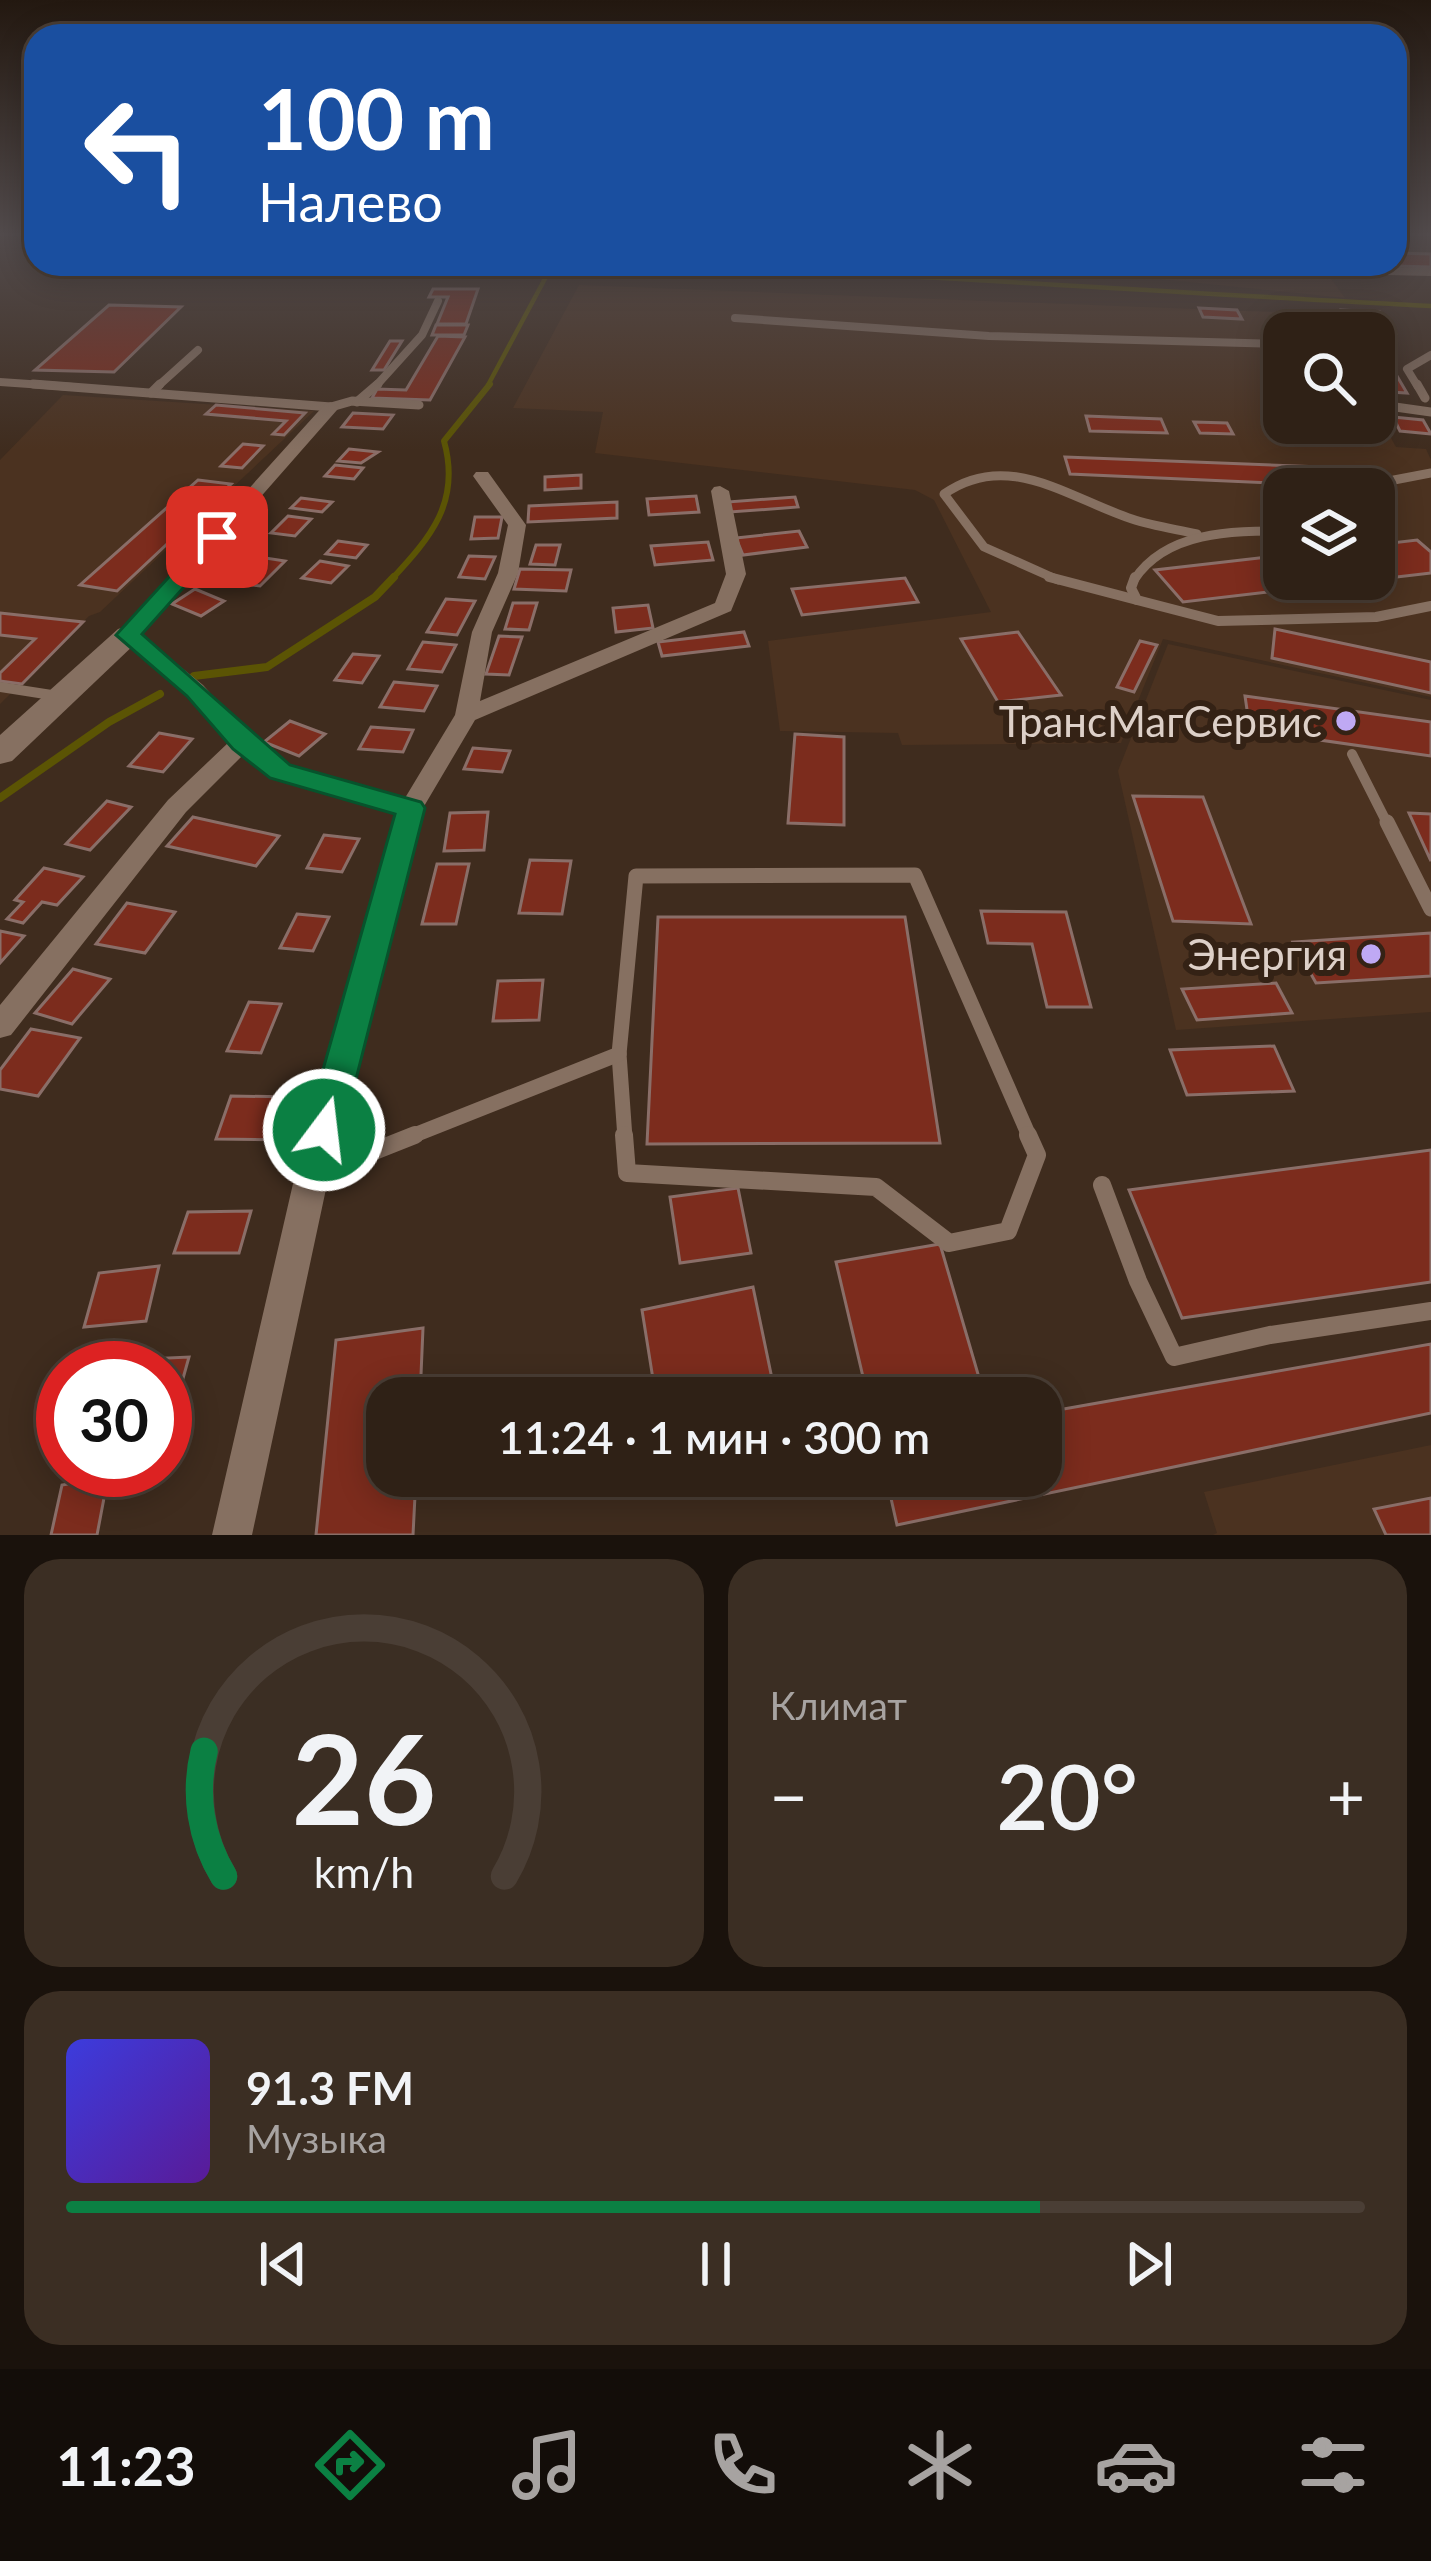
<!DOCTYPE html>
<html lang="ru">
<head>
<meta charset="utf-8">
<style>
	body { margin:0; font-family:Lato,sans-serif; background:#3b2e23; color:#f1f3f6; height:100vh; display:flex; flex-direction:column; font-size:45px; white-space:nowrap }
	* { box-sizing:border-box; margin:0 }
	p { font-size:39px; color:#a7a3a1 }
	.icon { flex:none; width:66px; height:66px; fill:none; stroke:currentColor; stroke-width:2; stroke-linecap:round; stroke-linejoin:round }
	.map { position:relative; height:1535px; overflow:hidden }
	.sheet { display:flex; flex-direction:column; gap:24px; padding:24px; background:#1a120c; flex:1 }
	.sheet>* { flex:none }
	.hud { position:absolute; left:24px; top:24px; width:1383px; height:252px; border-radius:36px; box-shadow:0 6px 30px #0003,0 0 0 3px #4a3e35; background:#1a4fa0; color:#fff; overflow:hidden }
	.buttons { position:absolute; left:1263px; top:312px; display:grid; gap:24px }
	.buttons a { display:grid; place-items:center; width:132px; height:132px; border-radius:24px; background:#2f2116; box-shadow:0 6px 30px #0003,0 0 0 3px #4a3e35; font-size:60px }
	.speed { position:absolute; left:36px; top:1341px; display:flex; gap:24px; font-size:60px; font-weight:700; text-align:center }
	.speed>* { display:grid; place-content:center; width:156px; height:156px; border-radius:50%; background:#2f2116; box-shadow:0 6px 30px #0003,0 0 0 3px #4a3e35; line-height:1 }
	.speed .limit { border:18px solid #d22; background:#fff; color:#111 }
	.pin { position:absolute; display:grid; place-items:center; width:102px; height:102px; color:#fff; margin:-51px; border-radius:24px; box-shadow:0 6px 18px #0006 }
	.me { position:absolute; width:132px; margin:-66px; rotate:15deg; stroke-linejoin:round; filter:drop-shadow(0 0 9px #0008) }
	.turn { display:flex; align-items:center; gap:42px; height:252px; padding:0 36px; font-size:54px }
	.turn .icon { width:156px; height:156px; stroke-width:2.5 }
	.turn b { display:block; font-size:84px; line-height:102px }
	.big { font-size:90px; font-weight:600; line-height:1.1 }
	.sheet .widget { flex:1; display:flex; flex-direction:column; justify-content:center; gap:18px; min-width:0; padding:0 42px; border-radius:36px; background:#3b2e23 }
	.sheet .dial { align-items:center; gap:0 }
	.dial svg { height:312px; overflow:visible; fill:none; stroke:#4a3e35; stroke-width:7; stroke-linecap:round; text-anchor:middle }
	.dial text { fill:#f1f3f6; stroke:none }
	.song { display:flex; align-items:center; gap:36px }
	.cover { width:144px; height:144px; border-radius:18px; background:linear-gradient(135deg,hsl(240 70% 55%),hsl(270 70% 35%)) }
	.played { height:12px; border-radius:6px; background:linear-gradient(90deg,#0b8043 75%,#4a3e35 75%) }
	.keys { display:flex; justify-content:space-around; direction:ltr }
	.heat { display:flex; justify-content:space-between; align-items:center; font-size:66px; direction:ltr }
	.sheet .tiles { flex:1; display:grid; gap:24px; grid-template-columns:1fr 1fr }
	.widget:last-child { grid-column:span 2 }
	.trip { position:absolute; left:366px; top:1377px; width:696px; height:120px; border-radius:36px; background:#2f2116; box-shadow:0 6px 30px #0003,0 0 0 3px #4a3e35; font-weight:600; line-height:120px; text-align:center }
	.dock { display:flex; height:192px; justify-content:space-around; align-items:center; background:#130d09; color:#a7a3a1 }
	.dock .icon { width:84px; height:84px }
	.dock .on { color:#0b8043 }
	.dock b { font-size:54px; color:#f1f3f6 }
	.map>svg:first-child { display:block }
	.built { fill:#4b3220; fill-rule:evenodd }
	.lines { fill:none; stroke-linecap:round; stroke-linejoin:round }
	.stream-far2 { stroke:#5b5404; stroke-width:4.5 }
	.stream-far1 { stroke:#5b5404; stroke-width:6 }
	.stream { stroke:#5b5404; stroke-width:8 }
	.building { fill:#7c2c1d; stroke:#8a6e68; stroke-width:3 }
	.lane-far4 { stroke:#867061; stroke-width:8 }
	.lane-far3 { stroke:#867061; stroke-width:9 }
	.lane-far2 { stroke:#867061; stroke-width:10 }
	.lane-far1 { stroke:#867061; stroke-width:15 }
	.lane { stroke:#867061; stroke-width:18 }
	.street { fill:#867061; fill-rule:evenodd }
	.secondary { fill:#867061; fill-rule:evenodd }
	.route { fill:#0b8043; stroke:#07532c; stroke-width:3 }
	.poi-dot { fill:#bfa9f4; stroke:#342215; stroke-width:4.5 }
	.labels { text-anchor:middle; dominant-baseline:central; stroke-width:12; stroke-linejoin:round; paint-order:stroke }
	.poi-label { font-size:42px; fill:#ddd0c8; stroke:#342215; text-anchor:end }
</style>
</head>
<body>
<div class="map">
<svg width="1431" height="1535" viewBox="0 0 1431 1535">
	<rect width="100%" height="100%" fill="#3f2c1e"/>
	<!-- built -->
	<g class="built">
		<polygon points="1126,264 1320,264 1345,298 1130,276"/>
		<path d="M579,285L1322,314L1333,333H1284V423H1374V407L1396,447L1426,449L1431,460V697L1163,639L1121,743L902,745L898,733L780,731L768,641L991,612L934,500L915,490L595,453L603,412L513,408ZM1284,489H1374V579H1284Z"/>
		<polygon points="63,395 314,411 100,612 89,616 0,704 0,460"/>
		<polygon points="1168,644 1431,700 1431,1012 1176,1030 1118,771"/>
		<polygon points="1431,1445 1431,1535 1213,1535 1217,1533 1204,1492"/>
	</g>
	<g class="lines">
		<!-- stream-far2 -->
		<g class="stream-far2">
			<path d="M664,264C920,275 1175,293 1431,306"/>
			<polyline points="487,387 548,273 664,264"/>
		</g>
		<!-- stream-far1 -->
		<path class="stream-far1" d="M391,580C431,537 461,502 444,441L490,384"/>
		<!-- stream -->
		<g class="stream">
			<polyline points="194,676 267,667 375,597 394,577"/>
			<polyline points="0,798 109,722 160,694"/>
		</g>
	</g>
	<!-- building -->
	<g class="building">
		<polygon points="1395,253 1431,254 1431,267 1323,264 1395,264"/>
		<polygon points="433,289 478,289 466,324 437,324 448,297 429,297"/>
		<polygon points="109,305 181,307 114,372 35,370"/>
		<polygon points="1199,308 1237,310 1242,319 1203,317"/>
		<polygon points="1342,310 1380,312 1395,333 1356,331"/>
		<polygon points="436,325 468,325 464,335 432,335"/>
		<polygon points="438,336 465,337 430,400 372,398 377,389 406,390"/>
		<polygon points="390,341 402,341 384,370 372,370"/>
		<polygon points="1374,369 1394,371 1407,393 1374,391"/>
		<polygon points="216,405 305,413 284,435 273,434 286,421 206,414"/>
		<polygon points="353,413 393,415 383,429 342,427"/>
		<polygon points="1086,416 1161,419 1167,433 1090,431"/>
		<polygon points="1393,417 1423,420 1431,434 1400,431"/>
		<polygon points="1194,422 1227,423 1233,434 1200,433"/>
		<polygon points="243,444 263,446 242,468 221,466"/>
		<polygon points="349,449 378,452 361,463 338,461"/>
		<polygon points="1065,457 1347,468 1359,487 1070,474"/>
		<polygon points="335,465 363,468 354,479 325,476"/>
		<polygon points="581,475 581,488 545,490 545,477"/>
		<polygon points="198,480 231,484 117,591 80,585"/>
		<polygon points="696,496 699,512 649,515 647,499"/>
		<polygon points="795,497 798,507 730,512 727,502"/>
		<polygon points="301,498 332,502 322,512 291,508"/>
		<polygon points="617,502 617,518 528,522 529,506"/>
		<polygon points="288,516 311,519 295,536 271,533"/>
		<polygon points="475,517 502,517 498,538 471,539"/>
		<polygon points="799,531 807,547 743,555 736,538"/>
		<polygon points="1417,540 1431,552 1431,573 1183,602 1155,570 1284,555 1284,579 1374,579 1374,545"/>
		<polygon points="338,541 367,545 356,558 326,554"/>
		<polygon points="708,542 713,560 655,565 651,546"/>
		<polygon points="536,545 560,545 555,565 530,564"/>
		<polygon points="226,552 285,561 260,586 238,583 254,566 217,560"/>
		<polygon points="469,556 495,557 485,579 459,577"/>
		<polygon points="320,561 348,566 331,583 302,578"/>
		<polygon points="520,569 571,570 566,591 514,589"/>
		<polygon points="905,578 918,602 802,615 792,589"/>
		<polygon points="195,589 224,601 201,616 172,604"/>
		<polygon points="446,599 475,601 457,635 427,632"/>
		<polygon points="513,603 537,603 529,630 505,629"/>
		<polygon points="648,605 653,628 616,632 613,608"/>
		<polygon points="0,613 83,622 22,684 0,681 0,673 35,639 0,635"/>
		<polygon points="1275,629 1431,662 1431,693 1272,658"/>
		<polygon points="744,632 749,646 662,656 658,642"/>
		<polygon points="1018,632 1061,695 998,702 961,639"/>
		<polygon points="499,636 522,637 509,675 486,674"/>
		<polygon points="1140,641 1157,645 1134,692 1117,687"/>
		<polygon points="423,642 456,645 442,672 408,669"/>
		<polygon points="353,654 379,656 362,683 335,680"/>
		<polygon points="394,682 437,686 424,711 380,707"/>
		<polygon points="1245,696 1431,722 1431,756 1250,730"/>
		<polygon points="290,721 325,734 299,756 264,742"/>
		<polygon points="371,727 413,730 403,752 359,749"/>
		<polygon points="159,733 192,739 163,772 129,766"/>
		<polygon points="795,734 844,737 844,825 788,823"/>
		<polygon points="473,748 510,751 502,772 464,769"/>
		<polygon points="1133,796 1203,797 1251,924 1173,921"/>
		<polygon points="107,801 131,807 90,850 66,844"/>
		<polygon points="488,812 484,850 444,851 450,813"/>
		<polygon points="1409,813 1431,814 1431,861"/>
		<polygon points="193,817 279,836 256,866 167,846"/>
		<polygon points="324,835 359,839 342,872 307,868"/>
		<polygon points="530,860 571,861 562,914 519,913"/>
		<polygon points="437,864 469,864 456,924 422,924"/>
		<polygon points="44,868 83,877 57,905 42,902 23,923 7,919 23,902 15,900"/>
		<polygon points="127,903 175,912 145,953 96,944"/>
		<polygon points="981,911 1066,912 1091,1007 1047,1007 1032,944 988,943"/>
		<polygon points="297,914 329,917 313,951 280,948"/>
		<polygon points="658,917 905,917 940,1143 647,1144"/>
		<polygon points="0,931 24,936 0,963"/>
		<polygon points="1431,933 1431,976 1316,983 1293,942"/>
		<polygon points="73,969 110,979 72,1024 35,1013"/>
		<polygon points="543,980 539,1020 493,1021 498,981"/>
		<polygon points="1276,983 1292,1013 1197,1020 1182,989"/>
		<polygon points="249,1002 281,1004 261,1053 227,1051"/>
		<polygon points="31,1029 80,1038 38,1096 0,1089 0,1070"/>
		<polygon points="1274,1046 1294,1091 1187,1095 1170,1050"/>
		<polygon points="231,1096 294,1097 281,1140 216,1139"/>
		<polygon points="1431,1150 1431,1282 1182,1318 1129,1190"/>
		<polygon points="738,1188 751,1253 680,1263 670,1197"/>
		<polygon points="251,1211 239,1253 174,1253 188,1212"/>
		<polygon points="940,1244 985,1398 868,1398 836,1262"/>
		<polygon points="159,1266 146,1321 84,1327 99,1273"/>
		<polygon points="753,1287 776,1398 656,1398 642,1310"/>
		<polygon points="423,1328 420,1398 387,1398 387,1476 416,1476 413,1535 316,1535 336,1340"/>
		<polygon points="1431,1344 1431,1413 897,1525 886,1476 1041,1476 1041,1413"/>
		<polygon points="189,1357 170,1425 165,1425 165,1368 122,1368 125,1360"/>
		<polygon points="108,1477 97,1535 51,1535 62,1485"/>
		<polygon points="1431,1498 1431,1535 1386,1535 1374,1509"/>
	</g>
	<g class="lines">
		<!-- lane-far4 -->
		<g class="lane-far4">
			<polyline points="1343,270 1431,272"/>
			<polyline points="735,318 989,336 1284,344"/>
			<polyline points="0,382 73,387"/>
			<polyline points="157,387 198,350"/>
			<polyline points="375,387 422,335 438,301"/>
			<polyline points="1418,387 1407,369 1431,355"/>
		</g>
		<!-- lane-far3 -->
		<g class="lane-far3">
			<polyline points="33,384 331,407 352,401 419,405"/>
			<polyline points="1417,384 1425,398"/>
			<polyline points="151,393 160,384"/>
			<polyline points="357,402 378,384"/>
			<polyline points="1374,404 1431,412"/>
			<polyline points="1374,500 1394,480 1431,473"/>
			<path d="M1058,580L984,547L944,494C1008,449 1068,498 1132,519C1153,526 1175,529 1197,534"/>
			<path d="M1134,580C1166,531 1232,531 1284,531"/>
		</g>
		<!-- lane-far2 -->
		<g class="lane-far2">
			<polyline points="1049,577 1137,600"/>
			<polyline points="1135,577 1131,588 1137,600 1218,621 1376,617 1431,606"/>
			<polyline points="0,687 58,696"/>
			<polyline points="1352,754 1388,825"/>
		</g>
		<!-- lane-far1 -->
		<g class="lane-far1">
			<polyline points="1387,822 1431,909"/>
			<polyline points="619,1054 625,1138"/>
			<polyline points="619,1054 636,876 915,875 1030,1138"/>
			<polyline points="407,1138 619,1054"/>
		</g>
		<!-- lane -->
		<g class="lane">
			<polyline points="624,1135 627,1173 876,1187 949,1243 1008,1231 1037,1155 1028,1135"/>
			<polyline points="319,1173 415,1135"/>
			<polyline points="1102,1185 1138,1281 1174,1357 1270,1335 1431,1311"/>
		</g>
		<!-- street -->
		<polygon class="street" points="331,402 339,407 337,410 140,634 203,685 250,737 288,766 405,798 455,715 472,632 498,573 508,525 473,476 476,472 488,472 526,525 518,573 492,632 480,701 715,603 726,574 711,491 714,487 720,486 729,491 746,574 731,611 475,720 423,808 329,1175 252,1535 212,1535 295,1175 397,813 271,778 243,755 186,812 11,1035 0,1038 0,1005 168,800 229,742 187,695 117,635 325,404"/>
		<!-- secondary -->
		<polygon class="secondary" points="128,626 138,629 142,635 138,641 12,761 0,764 0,735 118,629"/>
	</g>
	<!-- sky -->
	<linearGradient id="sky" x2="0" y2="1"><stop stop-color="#231810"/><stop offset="0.52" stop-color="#524b4c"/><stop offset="1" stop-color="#524b4c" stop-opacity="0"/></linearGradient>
	<rect width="1431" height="450" fill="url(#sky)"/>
	<!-- route -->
	<polygon class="route" points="217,531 224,533 224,542 142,634 290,765 421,802 425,808 343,1130 337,1141 324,1146 311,1141 306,1130 395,814 270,778 233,749 187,696 116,635 209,533"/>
	<!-- markers -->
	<g class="poi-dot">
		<circle cx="1346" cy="721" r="12"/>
		<circle cx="1371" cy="954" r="12"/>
	</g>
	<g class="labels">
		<!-- poi labels -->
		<g class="poi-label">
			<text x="1322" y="721">ТрансМагСервис</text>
			<text x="1347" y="954">Энергия</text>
		</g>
	</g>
</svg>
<div class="buttons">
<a><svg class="icon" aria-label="search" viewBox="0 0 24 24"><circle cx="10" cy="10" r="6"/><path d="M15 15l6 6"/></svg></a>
<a><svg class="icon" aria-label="layers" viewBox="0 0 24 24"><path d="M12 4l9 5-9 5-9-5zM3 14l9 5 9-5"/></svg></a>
</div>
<div class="speed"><div class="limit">30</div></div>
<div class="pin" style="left:217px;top:537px;background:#d93025"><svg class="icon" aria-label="arrive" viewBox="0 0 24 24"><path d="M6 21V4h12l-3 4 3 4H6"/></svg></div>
<svg class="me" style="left:324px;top:1130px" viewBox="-20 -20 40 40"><circle r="17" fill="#0b8043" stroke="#fff" stroke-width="3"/><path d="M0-11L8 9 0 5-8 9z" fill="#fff"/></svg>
<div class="trip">11:24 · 1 мин · 300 m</div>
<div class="hud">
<div class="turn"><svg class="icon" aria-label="left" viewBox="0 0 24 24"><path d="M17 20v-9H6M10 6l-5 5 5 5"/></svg><div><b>100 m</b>Налево</div></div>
</div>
</div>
<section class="sheet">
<div class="tiles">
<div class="widget dial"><svg viewBox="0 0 100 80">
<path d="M14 69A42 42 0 1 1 86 69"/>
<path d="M14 69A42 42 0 0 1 9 37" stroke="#0b8043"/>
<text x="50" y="56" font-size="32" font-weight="700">26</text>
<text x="50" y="72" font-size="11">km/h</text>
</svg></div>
<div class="widget"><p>Климат</p>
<div class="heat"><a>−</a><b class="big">20°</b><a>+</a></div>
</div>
<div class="widget">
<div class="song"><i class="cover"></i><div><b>91.3 FM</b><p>Музыка</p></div></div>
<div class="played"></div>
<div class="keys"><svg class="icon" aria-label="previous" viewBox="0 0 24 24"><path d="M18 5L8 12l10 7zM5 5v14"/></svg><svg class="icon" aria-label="pause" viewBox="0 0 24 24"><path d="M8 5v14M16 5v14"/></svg><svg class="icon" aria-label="next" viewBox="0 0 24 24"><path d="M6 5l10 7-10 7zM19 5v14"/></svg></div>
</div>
</div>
</section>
<nav class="dock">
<b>11:23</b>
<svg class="icon on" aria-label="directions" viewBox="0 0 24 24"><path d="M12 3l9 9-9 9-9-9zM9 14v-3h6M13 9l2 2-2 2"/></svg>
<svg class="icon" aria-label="music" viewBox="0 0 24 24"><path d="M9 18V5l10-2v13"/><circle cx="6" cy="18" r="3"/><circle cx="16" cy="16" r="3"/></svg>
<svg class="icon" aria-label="phone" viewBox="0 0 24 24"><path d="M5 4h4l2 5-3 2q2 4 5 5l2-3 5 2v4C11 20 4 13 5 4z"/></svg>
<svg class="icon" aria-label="climate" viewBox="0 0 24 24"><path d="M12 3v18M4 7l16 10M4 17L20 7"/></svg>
<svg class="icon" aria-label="car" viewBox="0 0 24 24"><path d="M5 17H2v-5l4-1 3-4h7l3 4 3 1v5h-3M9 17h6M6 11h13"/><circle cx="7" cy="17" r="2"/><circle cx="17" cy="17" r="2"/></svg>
<svg class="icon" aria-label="filters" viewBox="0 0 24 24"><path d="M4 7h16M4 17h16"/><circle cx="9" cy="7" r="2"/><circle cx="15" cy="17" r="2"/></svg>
</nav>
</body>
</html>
